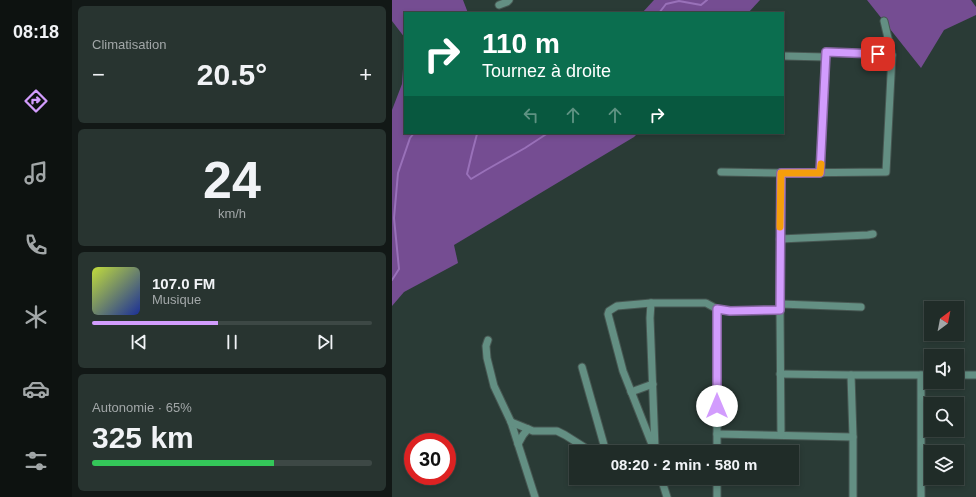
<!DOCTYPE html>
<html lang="fr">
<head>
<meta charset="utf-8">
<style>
	body { margin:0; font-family:Helvetica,sans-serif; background:#283430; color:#f1f3f6; height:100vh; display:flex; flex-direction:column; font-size:15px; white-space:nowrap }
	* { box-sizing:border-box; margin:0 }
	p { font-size:13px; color:#a2a7a8 }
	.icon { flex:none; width:22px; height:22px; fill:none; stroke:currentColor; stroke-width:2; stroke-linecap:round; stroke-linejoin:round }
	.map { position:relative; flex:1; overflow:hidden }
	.drawer { display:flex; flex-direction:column; gap:6px; padding:6px; background:#121816; width:320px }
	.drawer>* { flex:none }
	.hud { position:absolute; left:12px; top:12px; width:380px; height:122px; border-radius:0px; box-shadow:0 2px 6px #0003,0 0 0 1px #3d4845; background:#0b6e4f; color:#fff; overflow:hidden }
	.needle { width:26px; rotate:32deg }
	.buttons { position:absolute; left:532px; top:301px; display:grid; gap:8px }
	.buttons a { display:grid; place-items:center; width:40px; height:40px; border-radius:0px; background:#202c28; box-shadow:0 2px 6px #0003,0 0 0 1px #3d4845; font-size:20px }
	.speed { position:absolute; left:12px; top:433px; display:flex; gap:8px; font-size:20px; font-weight:700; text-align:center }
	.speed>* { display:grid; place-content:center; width:52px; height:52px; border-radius:50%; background:#202c28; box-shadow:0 2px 6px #0003,0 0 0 1px #3d4845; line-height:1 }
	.speed .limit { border:6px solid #d22; background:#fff; color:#111 }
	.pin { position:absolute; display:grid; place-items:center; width:34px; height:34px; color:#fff; margin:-17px; border-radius:8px; box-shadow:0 2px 6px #0006 }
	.me { position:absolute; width:44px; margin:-22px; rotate:0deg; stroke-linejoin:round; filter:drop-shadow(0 0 3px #0008) }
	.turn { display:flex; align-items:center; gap:14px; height:84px; padding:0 12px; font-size:18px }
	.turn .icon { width:52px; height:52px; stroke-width:2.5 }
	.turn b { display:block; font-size:28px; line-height:34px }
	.lanes { display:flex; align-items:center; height:38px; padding:0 12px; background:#0003; justify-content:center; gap:20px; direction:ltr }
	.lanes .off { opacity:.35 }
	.big { font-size:30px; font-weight:700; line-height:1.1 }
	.drawer .widget { flex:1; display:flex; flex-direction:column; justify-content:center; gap:6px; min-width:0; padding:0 14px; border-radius:6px; background:#283430 }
	.drawer .dial { align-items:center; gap:0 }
	.dial b { font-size:52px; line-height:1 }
	.song { display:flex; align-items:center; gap:12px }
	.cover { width:48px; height:48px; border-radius:6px; background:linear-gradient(135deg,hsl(70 70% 55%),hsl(230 70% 35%)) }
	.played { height:4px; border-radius:2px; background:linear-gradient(90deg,#d29cfd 45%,#3d4845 45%) }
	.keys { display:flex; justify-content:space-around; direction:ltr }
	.heat { display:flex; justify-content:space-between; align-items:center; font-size:22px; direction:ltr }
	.charge { height:6px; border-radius:3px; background:linear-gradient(90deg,#34c759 65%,#3d4845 0) }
	.trip { position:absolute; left:177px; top:445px; width:230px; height:40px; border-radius:0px; background:#202c28; box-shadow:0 2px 6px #0003,0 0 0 1px #3d4845; font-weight:700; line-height:40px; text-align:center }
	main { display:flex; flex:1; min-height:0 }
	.dock { display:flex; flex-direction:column; width:72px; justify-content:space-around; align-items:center; background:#0d1210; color:#a2a7a8 }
	.dock .icon { width:28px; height:28px }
	.dock .active { color:#d29cfd }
	.dock b { font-size:18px; color:#f1f3f6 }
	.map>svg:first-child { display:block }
	.forest { fill:#754d92 }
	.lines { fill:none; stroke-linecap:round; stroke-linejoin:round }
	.stream { stroke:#9971b9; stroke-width:2 }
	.minor-casing { stroke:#475752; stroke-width:9 }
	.minor { stroke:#638f83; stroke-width:7 }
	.route-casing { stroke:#8865a4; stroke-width:10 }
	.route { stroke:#d29cfd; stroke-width:7 }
	.slow { stroke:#f59e0b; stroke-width:7 }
</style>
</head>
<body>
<main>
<nav class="dock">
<b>08:18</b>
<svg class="icon active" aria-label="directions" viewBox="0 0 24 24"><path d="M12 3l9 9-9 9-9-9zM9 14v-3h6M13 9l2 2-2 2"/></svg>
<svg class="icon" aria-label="music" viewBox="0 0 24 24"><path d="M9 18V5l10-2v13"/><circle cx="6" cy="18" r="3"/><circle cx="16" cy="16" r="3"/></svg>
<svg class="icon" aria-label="phone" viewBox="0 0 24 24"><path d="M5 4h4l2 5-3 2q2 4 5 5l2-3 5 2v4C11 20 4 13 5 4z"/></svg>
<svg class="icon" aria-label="climate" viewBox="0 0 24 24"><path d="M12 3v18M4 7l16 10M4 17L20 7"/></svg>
<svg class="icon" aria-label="car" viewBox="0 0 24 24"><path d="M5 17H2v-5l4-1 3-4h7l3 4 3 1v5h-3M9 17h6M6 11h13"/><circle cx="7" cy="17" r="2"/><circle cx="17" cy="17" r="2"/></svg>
<svg class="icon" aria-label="filters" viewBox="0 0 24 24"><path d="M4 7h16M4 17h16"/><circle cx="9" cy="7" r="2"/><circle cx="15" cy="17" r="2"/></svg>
</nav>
<section class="drawer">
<div class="widget"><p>Climatisation</p>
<div class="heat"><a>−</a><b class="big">20.5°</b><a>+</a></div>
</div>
<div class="widget dial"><b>24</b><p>km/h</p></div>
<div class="widget">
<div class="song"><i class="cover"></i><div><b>107.0 FM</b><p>Musique</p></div></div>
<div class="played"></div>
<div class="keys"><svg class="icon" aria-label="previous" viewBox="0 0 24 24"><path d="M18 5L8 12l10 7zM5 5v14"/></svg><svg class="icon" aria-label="pause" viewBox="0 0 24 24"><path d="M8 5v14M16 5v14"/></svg><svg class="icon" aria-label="next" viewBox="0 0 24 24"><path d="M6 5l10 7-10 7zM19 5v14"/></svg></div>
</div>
<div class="widget"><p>Autonomie · 65%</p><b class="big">325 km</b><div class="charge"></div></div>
</section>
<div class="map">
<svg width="584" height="497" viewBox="0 0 584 497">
	<rect width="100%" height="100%" fill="#2a3b36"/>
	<!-- forest -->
	<g class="forest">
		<polygon points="0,0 71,0 76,13 13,13 13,133 246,133 242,137 62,245 66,263 12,292 0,306 0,110 10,84 13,38 0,21"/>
		<polygon points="262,0 368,0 356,13 250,13"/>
		<polygon points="475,0 579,0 584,7 584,15 552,30 529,68"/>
	</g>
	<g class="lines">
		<!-- stream -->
		<g class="stream">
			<polyline points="267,13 274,4 287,1 309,5 315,0"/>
			<polyline points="84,133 85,134 80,153 75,174 79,179 94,170 133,148 156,133"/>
			<polyline points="0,280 7,269 2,218 6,173 18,138 22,133"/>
		</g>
		<defs>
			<g id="minor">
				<polyline points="107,5 115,2 117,0"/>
				<polyline points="391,56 434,57"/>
				<polyline points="329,172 389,173"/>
				<polyline points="428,173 434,52 500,55"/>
				<polyline points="388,239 476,235 481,234"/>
				<polyline points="259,303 258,318 263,448"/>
				<polyline points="388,304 469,307"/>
				<polyline points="96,340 94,346 95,358 102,386 119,422 143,497"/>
				<polyline points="190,367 214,452"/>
				<polyline points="388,374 459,375 539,375"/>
				<polyline points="459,375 461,437 461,497"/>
				<polyline points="529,375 529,497"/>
				<polyline points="565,375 584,375"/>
				<polyline points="239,392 261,384"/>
				<polyline points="119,422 141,431 165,431 173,435 200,452"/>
				<polyline points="325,434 461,437"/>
				<polyline points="389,435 388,310 389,173 494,172 500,55 492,21"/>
				<polyline points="126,444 131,435 136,429"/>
				<polyline points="263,452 231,371 216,314 217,311 225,306 259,303 314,303 325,309 338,311 388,310"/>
				<polyline points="325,452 325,309"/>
				<polyline points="269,478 275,497"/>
				<polyline points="325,478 325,497"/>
			</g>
		</defs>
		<!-- minor casing -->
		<use href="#minor" class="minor-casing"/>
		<!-- minor -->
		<use href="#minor" class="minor"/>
	</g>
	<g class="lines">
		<defs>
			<polyline id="route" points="325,406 325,309 338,311 388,310 389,173 428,173 434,52 486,54"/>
		</defs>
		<!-- route casing -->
		<use href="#route" class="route-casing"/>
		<!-- route -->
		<use href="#route" class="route"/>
		<!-- slow -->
		<polyline class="slow" points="388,227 389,173 428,173 429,164"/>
	</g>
</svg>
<div class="buttons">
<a><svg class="needle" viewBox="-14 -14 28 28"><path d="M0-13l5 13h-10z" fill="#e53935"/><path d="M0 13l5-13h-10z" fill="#a2a7a8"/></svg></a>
<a><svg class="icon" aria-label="sound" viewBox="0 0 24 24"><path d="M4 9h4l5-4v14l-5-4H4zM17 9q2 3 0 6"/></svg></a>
<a><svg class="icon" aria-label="search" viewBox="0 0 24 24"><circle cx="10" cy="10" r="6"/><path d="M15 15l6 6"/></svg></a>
<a><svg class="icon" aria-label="layers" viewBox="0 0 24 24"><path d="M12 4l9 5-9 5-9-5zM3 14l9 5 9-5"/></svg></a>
</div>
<div class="speed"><div class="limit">30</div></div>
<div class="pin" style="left:486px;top:54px;background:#d93025"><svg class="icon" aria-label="arrive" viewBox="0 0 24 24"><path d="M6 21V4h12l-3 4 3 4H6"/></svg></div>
<svg class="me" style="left:325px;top:406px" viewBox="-20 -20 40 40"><circle r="19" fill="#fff"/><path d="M0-13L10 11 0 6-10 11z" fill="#d29cfd"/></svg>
<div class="trip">08:20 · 2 min · 580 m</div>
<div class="hud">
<div class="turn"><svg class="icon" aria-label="right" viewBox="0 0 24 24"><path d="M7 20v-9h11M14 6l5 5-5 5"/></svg><div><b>110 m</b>Tournez à droite</div></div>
<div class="lanes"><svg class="icon off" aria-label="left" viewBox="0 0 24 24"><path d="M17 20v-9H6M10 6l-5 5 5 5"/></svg><svg class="icon off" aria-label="ahead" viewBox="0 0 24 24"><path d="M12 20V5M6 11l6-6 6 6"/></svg><svg class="icon off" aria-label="ahead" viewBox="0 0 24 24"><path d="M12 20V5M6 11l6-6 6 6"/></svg><svg class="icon" aria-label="right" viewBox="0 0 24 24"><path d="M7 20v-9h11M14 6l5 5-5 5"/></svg></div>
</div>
</div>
</main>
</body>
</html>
